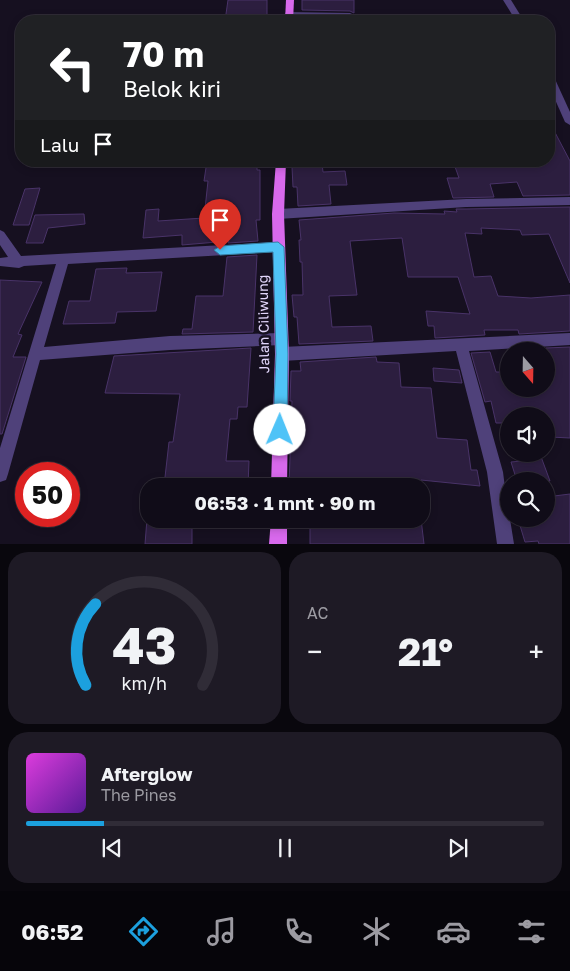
<!DOCTYPE html>
<html lang="id">
<head>
<meta charset="utf-8">
<style>
	body { margin:0; font-family:"Golos Text",sans-serif; background:#1e1a25; color:#f1f3f6; height:100vh; display:flex; flex-direction:column; font-size:19px; white-space:nowrap }
	* { box-sizing:border-box; margin:0 }
	p { font-size:16px; color:#9c9ba2 }
	.icon { flex:none; width:28px; height:28px; fill:none; stroke:currentColor; stroke-width:2; stroke-linecap:round; stroke-linejoin:round }
	.map { position:relative; height:544px; overflow:hidden }
	.side { display:flex; flex-direction:column; gap:8px; padding:8px; background:#09070d; flex:1 }
	.side>* { flex:none }
	.top-card { position:absolute; left:15px; top:15px; width:540px; height:152px; border-radius:20px; box-shadow:0 2px 8px #0003,0 0 0 1px #302c37; background:#202124; color:#fff; overflow:hidden }
	.needle { width:32px; rotate:160deg }
	.controls { position:absolute; left:500px; top:342px; display:grid; gap:10px }
	.controls a { display:grid; place-items:center; width:55px; height:55px; border-radius:50%; background:#100c18; box-shadow:0 2px 8px #0003,0 0 0 1px #302c37; font-size:25px }
	.speed { position:absolute; left:15px; top:462px; display:flex; gap:10px; font-size:25px; font-weight:700; text-align:center }
	.speed>* { display:grid; place-content:center; width:65px; height:65px; border-radius:50%; background:#100c18; box-shadow:0 2px 8px #0003,0 0 0 1px #302c37; line-height:1 }
	.speed .limit { border:8px solid #d22; background:#fff; color:#111 }
	.pin { position:absolute; display:grid; place-items:center; width:42px; height:42px; color:#fff; margin:-51px -21px; border-radius:50% 50% 50% 0; rotate:-45deg; box-shadow:0 0 5px #0007 }
	.pin .icon { rotate:45deg }
	.me { position:absolute; width:55px; margin:-28px; rotate:1deg; stroke-linejoin:round; filter:drop-shadow(0 0 4px #0008) }
	.turn { display:flex; align-items:center; gap:18px; height:105px; padding:0 25px; font-size:22px }
	.turn .icon { width:65px; height:65px; stroke-width:2.5 }
	.turn b { display:block; font-size:35px; line-height:42px }
	.then { display:flex; align-items:center; height:48px; padding:0 25px; background:#0003; gap:10px; font-size:19px }
	.big { font-size:38px; font-weight:700; line-height:1.1 }
	.side .tile { flex:1; display:flex; flex-direction:column; justify-content:center; gap:8px; min-width:0; padding:0 18px; border-radius:20px; background:#1e1a25 }
	.side .dial { align-items:center; gap:0 }
	.dial svg { height:130px; overflow:visible; fill:none; stroke:#302c37; stroke-width:7; stroke-linecap:round; text-anchor:middle }
	.dial text { fill:#f1f3f6; stroke:none }
	.song { display:flex; align-items:center; gap:15px }
	.cover { width:60px; height:60px; border-radius:8px; background:linear-gradient(135deg,hsl(300 70% 55%),hsl(270 70% 35%)) }
	.played { height:5px; border-radius:2px; background:linear-gradient(90deg,#1ca0de 15%,#302c37 15%) }
	.keys { display:flex; justify-content:space-around; direction:ltr }
	.heat { display:flex; justify-content:space-between; align-items:center; font-size:28px; direction:ltr }
	.side .tiles { flex:1; display:grid; gap:8px; grid-template-columns:1fr 1fr }
	.tile:last-child { grid-column:span 2 }
	.trip { position:absolute; left:140px; top:478px; width:290px; height:50px; border-radius:20px; background:#100c18; box-shadow:0 2px 8px #0003,0 0 0 1px #302c37; font-weight:700; line-height:50px; text-align:center }
	.tab-bar { display:flex; height:80px; justify-content:space-around; align-items:center; background:#06050a; color:#9c9ba2 }
	.tab-bar .icon { width:35px; height:35px }
	.tab-bar .on { color:#1ca0de }
	.tab-bar b { font-size:22px; color:#f1f3f6 }
	.map>svg:first-child { display:block }
	.building { fill:#2c1e3f; stroke:#493368 }
	.lines { fill:none; stroke-linecap:round; stroke-linejoin:round }
	.minor { fill:#4f417a; fill-rule:evenodd }
	.major { fill:#d869ec; fill-rule:evenodd }
	.route { fill:#4fc3f7; stroke:#337fa1 }
	.labels { text-anchor:middle; dominant-baseline:central; stroke-width:5; stroke-linejoin:round; paint-order:stroke }
	.street-label { font-size:14px; fill:#e1d5fa; stroke:#161020 }
</style>
</head>
<body>
<div class="map">
<svg width="570" height="544" viewBox="0 0 570 544">
	<rect width="100%" height="100%" fill="#161020"/>
	<!-- building -->
	<g class="building">
		<polygon points="228,0 267,0 267,21 225,21"/>
		<polygon points="302,0 354,0 354,13 350,11 302,10"/>
		<polygon points="549,121 570,161 570,195 523,196 517,182 490,184 494,197 453,198 447,178 459,178 453,161 549,161"/>
		<polygon points="207,161 257,161 257,170 260,170 260,220 256,220 258,241 228,243 229,241 182,245 182,235 143,238 146,210 159,209 158,221 204,218 208,181 204,181"/>
		<polygon points="307,163 322,163 323,172 345,171 347,185 329,185 331,204 298,206 297,187 293,187 292,167 307,167"/>
		<polygon points="40,188 29,225 13,225 25,189"/>
		<polygon points="570,207 570,283 549,234 522,235 520,230 481,228 482,234 465,233 474,277 491,276 498,296 531,298 570,295 570,331 519,334 518,330 484,330 485,335 435,338 434,326 428,326 426,311 470,314 458,277 408,277 402,238 350,241 357,295 329,296 332,327 371,326 373,341 299,344 297,317 294,317 292,295 303,295 302,262 300,262 299,240 301,240 299,220 394,213 445,214 444,211 457,212 456,209 466,209"/>
		<polygon points="84,214 85,224 48,228 43,243 26,243 35,215"/>
		<polygon points="257,255 253,332 182,334 183,329 192,329 196,296 223,296 227,257"/>
		<polygon points="127,268 126,273 162,272 156,311 117,312 115,323 63,324 69,301 90,301 96,269"/>
		<polygon points="0,280 42,282 18,334 22,335 13,357 26,357 2,434 0,434"/>
		<polygon points="570,347 570,438 550,437 546,416 509,416 509,423 496,423 491,401 485,402 471,353 490,352 496,372 509,372 509,389 546,389 546,348"/>
		<polygon points="251,348 247,407 238,407 237,419 230,419 226,461 249,461 248,486 164,486 169,442 173,442 180,394 105,393 114,356"/>
		<polygon points="376,357 377,362 399,363 401,387 431,388 437,438 467,440 471,470 477,470 480,486 421,480 421,487 289,486 292,401 290,401 291,371 301,371 300,362"/>
		<polygon points="433,368 459,370 462,383 434,381"/>
		<polygon points="519,454 540,454 550,481 517,481 511,462 521,461"/>
		<polygon points="570,494 570,544 539,544 538,541 525,542 518,519 546,519 546,497"/>
		<polygon points="147,519 192,519 192,544 145,544"/>
		<polygon points="310,519 421,519 424,544 310,544"/>
	</g>
	<g class="lines">
		<!-- minor -->
		<g class="minor">
			<polygon points="503,0 511,0 524,21 516,21"/>
			<polygon points="286,12 350,13 354,15 350,17 289,16 285,14"/>
			<polygon points="549,74 554,77 570,112 570,125 565,122 549,86"/>
			<polygon points="570,197 570,205 466,207 278,219 272,214 278,209 466,199"/>
			<polygon points="0,230 4,232 21,256 278,242 282,243 284,247 282,251 278,252 68,264 44,347 170,336 281,333 286,334 288,339 286,344 281,345 170,350 40,360 8,474 6,480 0,482 0,448 56,264 24,266 19,268 0,266 0,258 8,257 0,245"/>
			<polygon points="570,333 570,345 469,351 503,472 509,519 510,519 514,544 497,544 487,472 456,351 282,361 277,359 275,354 277,349 282,347"/>
		</g>
		<!-- major -->
		<g class="major">
			<polygon points="286,0 294,0 293,21 285,21"/>
			<polygon points="276,161 286,161 284,214 289,354 287,486 271,486 275,354 272,214"/>
			<polygon points="271,519 287,519 287,544 269,544"/>
		</g>
	</g>
	<!-- route -->
	<polygon class="route" points="278,242 284,247 288,354 287,430 285,435 280,437 275,435 273,430 276,354 273,252 220,255 214,250 220,246"/>
	<g class="labels">
		<!-- street labels -->
		<g class="street-label">
			<text transform="translate(263 324) rotate(-91)">Jalan Ciliwung</text>
		</g>
	</g>
</svg>
<div class="controls">
<a><svg class="needle" viewBox="-14 -14 28 28"><path d="M0-13l5 13h-10z" fill="#e53935"/><path d="M0 13l5-13h-10z" fill="#9c9ba2"/></svg></a>
<a><svg class="icon" aria-label="sound" viewBox="0 0 24 24"><path d="M4 9h4l5-4v14l-5-4H4zM17 9q2 3 0 6"/></svg></a>
<a><svg class="icon" aria-label="search" viewBox="0 0 24 24"><circle cx="10" cy="10" r="6"/><path d="M15 15l6 6"/></svg></a>
</div>
<div class="speed"><div class="limit">50</div></div>
<div class="pin" style="left:220px;top:250px;background:#d93025"><svg class="icon" aria-label="arrive" viewBox="0 0 24 24"><path d="M6 21V4h12l-3 4 3 4H6"/></svg></div>
<svg class="me" style="left:280px;top:430px" viewBox="-20 -20 40 40"><circle r="19" fill="#fff"/><path d="M0-13L10 11 0 6-10 11z" fill="#4fc3f7"/></svg>
<div class="trip">06:53 · 1 mnt · 90 m</div>
<div class="top-card">
<div class="turn"><svg class="icon" aria-label="left" viewBox="0 0 24 24"><path d="M17 20v-9H6M10 6l-5 5 5 5"/></svg><div><b>70 m</b>Belok kiri</div></div>
<div class="then">Lalu<svg class="icon" aria-label="arrive" viewBox="0 0 24 24"><path d="M6 21V4h12l-3 4 3 4H6"/></svg></div>
</div>
</div>
<section class="side">
<div class="tiles">
<div class="tile dial"><svg viewBox="0 0 100 80">
<path d="M14 69A42 42 0 1 1 86 69"/>
<path d="M14 69A42 42 0 0 1 20 19" stroke="#1ca0de"/>
<text x="50" y="56" font-size="32" font-weight="700">43</text>
<text x="50" y="72" font-size="11">km/h</text>
</svg></div>
<div class="tile"><p>AC</p>
<div class="heat"><a>−</a><b class="big">21°</b><a>+</a></div>
</div>
<div class="tile">
<div class="song"><i class="cover"></i><div><b>Afterglow</b><p>The Pines</p></div></div>
<div class="played"></div>
<div class="keys"><svg class="icon" aria-label="previous" viewBox="0 0 24 24"><path d="M18 5L8 12l10 7zM5 5v14"/></svg><svg class="icon" aria-label="pause" viewBox="0 0 24 24"><path d="M8 5v14M16 5v14"/></svg><svg class="icon" aria-label="next" viewBox="0 0 24 24"><path d="M6 5l10 7-10 7zM19 5v14"/></svg></div>
</div>
</div>
</section>
<nav class="tab-bar">
<b>06:52</b>
<svg class="icon on" aria-label="directions" viewBox="0 0 24 24"><path d="M12 3l9 9-9 9-9-9zM9 14v-3h6M13 9l2 2-2 2"/></svg>
<svg class="icon" aria-label="music" viewBox="0 0 24 24"><path d="M9 18V5l10-2v13"/><circle cx="6" cy="18" r="3"/><circle cx="16" cy="16" r="3"/></svg>
<svg class="icon" aria-label="phone" viewBox="0 0 24 24"><path d="M5 4h4l2 5-3 2q2 4 5 5l2-3 5 2v4C11 20 4 13 5 4z"/></svg>
<svg class="icon" aria-label="climate" viewBox="0 0 24 24"><path d="M12 3v18M4 7l16 10M4 17L20 7"/></svg>
<svg class="icon" aria-label="car" viewBox="0 0 24 24"><path d="M5 17H2v-5l4-1 3-4h7l3 4 3 1v5h-3M9 17h6M6 11h13"/><circle cx="7" cy="17" r="2"/><circle cx="17" cy="17" r="2"/></svg>
<svg class="icon" aria-label="filters" viewBox="0 0 24 24"><path d="M4 7h16M4 17h16"/><circle cx="9" cy="7" r="2"/><circle cx="15" cy="17" r="2"/></svg>
</nav>
</body>
</html>
